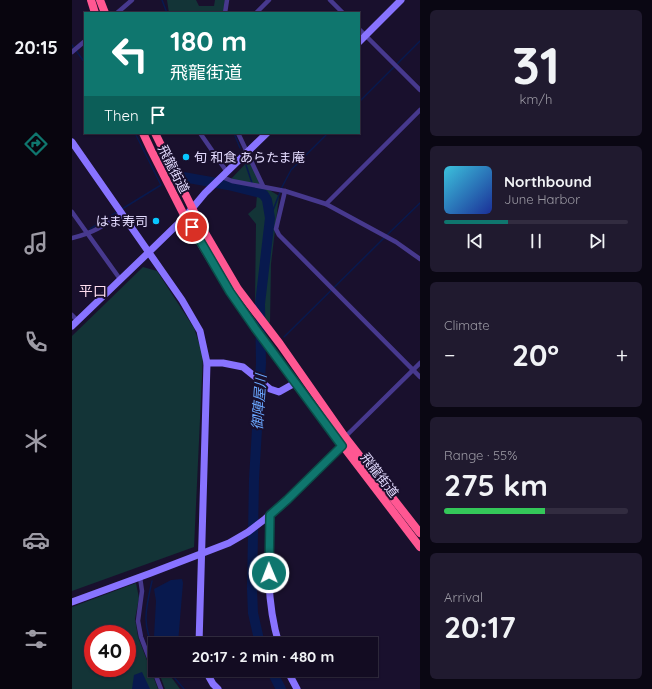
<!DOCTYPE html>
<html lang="en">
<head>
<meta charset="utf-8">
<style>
	body { margin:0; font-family:Quicksand,"Noto Sans JP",sans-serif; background:#201a2f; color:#f1f3f6; height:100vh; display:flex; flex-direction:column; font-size:15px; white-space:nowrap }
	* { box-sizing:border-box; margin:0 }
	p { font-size:13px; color:#9d9ba5 }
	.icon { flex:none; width:22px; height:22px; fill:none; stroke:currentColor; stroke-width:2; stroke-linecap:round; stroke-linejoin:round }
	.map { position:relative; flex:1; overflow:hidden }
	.drawer { display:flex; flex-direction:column; gap:10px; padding:10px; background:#0a0713; width:232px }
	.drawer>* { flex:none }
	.banner { position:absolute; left:12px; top:12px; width:276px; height:122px; border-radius:0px; box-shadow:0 1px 3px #0004,0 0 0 1px #322c40; background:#0f766e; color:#fff; overflow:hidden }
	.speed { position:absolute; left:12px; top:625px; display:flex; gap:8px; font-size:20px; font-weight:700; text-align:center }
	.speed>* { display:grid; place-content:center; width:52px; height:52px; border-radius:50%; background:#130c22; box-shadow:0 1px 3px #0004,0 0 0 1px #322c40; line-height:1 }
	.speed .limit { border:6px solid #d22; background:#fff; color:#111 }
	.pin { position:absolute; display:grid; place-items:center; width:34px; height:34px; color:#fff; margin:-17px; border:2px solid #fff; border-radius:50%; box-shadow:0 1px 4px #0007 }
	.me { position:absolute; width:44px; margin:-22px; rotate:359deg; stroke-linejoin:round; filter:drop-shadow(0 0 3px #0008) }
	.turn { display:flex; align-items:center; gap:14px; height:84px; padding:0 20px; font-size:18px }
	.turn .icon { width:52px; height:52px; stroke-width:2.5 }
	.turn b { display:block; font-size:28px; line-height:34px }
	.then { display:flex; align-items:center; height:38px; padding:0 20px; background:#0003; gap:8px; font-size:15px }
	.big { font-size:30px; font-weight:800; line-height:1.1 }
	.drawer .card { flex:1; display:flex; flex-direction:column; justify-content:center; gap:6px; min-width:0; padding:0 14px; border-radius:6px; background:#201a2f }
	.drawer .dial { align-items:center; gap:0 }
	.dial b { font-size:52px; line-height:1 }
	.song { display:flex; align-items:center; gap:12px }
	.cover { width:48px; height:48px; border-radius:6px; background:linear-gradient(135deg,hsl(190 70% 55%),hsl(230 70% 35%)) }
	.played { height:4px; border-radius:2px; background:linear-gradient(90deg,#0f766e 35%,#322c40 35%) }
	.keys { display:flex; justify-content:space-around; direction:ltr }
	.heat { display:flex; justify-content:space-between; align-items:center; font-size:22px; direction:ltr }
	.charge { height:6px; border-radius:3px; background:linear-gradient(90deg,#34c759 55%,#322c40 0) }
	.trip { position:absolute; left:76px; top:637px; width:230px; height:40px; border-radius:0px; background:#130c22; box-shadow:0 1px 3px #0004,0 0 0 1px #322c40; font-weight:800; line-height:40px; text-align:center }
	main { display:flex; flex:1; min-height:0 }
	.dock { display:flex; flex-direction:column; width:72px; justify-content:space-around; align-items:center; background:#08050e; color:#9d9ba5 }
	.dock .icon { width:28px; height:28px }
	.dock .current { color:#0f766e }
	.dock b { font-size:18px; color:#f1f3f6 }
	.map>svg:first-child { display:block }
	.green { fill:#133437; fill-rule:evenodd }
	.water { fill:#08194e }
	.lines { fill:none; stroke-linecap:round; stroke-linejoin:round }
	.stream { stroke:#08194e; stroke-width:1.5 }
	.river { stroke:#08194e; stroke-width:10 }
	.street { stroke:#47398e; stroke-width:4.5 }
	.secondary { stroke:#8873ff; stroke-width:7 }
	.highway { stroke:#ff5792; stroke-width:8 }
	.route-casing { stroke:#0a4d48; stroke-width:10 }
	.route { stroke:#0f766e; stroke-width:7 }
	.poi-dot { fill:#08c7ff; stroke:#19102d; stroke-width:1.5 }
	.labels { text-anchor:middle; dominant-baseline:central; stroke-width:4; stroke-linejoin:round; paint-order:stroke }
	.poi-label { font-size:13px; fill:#e4dcff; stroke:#19102d; text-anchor:start }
	.street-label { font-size:13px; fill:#e4dcff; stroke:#19102d }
	.neighbourhood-label { font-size:14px; fill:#ffdeef; stroke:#19102d }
	.water-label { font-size:14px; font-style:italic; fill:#6aa7ff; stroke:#19102d }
</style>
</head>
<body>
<main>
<nav class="dock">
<b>20:15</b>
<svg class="icon current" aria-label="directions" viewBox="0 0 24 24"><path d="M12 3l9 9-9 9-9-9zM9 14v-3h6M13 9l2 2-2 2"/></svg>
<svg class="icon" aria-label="music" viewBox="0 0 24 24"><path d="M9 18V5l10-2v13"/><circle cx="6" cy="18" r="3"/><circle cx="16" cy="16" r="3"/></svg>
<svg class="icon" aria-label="phone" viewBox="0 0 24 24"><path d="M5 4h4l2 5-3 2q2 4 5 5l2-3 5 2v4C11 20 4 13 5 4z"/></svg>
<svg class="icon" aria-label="climate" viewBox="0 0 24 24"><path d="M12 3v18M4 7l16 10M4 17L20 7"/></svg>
<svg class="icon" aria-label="car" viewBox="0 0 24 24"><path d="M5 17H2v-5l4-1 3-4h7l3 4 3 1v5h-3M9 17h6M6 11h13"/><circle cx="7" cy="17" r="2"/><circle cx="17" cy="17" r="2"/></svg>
<svg class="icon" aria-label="filters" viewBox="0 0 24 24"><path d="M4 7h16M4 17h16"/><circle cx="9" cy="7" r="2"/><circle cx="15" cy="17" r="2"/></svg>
</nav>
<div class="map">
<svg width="348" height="689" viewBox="0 0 348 689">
	<rect width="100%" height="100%" fill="#19102d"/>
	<!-- green -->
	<g class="green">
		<polygon points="95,0 124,0 127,6 142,6 143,0 153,0 151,13 97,13"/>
		<polygon points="177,160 191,186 207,196 199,264 198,323 196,322 183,303 184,224 176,214 184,207 185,195 159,179"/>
		<polygon points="71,267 85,271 122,328 131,355 122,547 0,591 0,336"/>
		<path d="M64,583L67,598L63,619L66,637L86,689H0V607ZM21,634H55V668H21Z"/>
		<polygon points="86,670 94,670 108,689 93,689"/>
	</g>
	<!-- water -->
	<g class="water">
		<polygon points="110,579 111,583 106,643 82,637 84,601 82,589 99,580"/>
		<polygon points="70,672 78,689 60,689 62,675"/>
	</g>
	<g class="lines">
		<!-- stream -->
		<g class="stream">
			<polyline points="90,0 95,13"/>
			<polyline points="0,45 13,63"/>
			<polyline points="287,102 348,41"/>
			<polyline points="162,133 168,148"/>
			<polyline points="174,165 180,183"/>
			<polyline points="181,186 182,190"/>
			<polyline points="50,209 89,185 63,133"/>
			<polyline points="198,218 210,187 219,170 256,133"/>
			<polyline points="18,229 45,212"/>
			<polyline points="315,235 348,203"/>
			<polyline points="212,337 312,238"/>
			<polyline points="188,353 192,351"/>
			<path d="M80,581C74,608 69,625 83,650"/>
			<polyline points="96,670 112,689"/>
		</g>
		<!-- river -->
		<g class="river">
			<polyline points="111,177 156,185 189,193 192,195 195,200 198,218 188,304 189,363 182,479 180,589 181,613 188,644"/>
			<polyline points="199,670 209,689"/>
		</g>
		<!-- street -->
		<g class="street">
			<polyline points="258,0 271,13"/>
			<polyline points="45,13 60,0"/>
			<polyline points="153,13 155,0"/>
			<polyline points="184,13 197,0"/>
			<polyline points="287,29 348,90"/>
			<polyline points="0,52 13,41"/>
			<polyline points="128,133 155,172"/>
			<polyline points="166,133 191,186"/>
			<polyline points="150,177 160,181 213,191 254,204 324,242 348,259"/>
			<polyline points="213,191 204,229 207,235 348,377"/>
			<polyline points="254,204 348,110"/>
			<polyline points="0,212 48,279"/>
			<path d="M0,238C21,233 32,226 49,213"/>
			<polyline points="0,315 6,321"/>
			<polyline points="273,437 348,363"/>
			<polyline points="68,577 70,591 66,621 69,637 89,689"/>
		</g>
		<!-- secondary -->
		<g class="secondary">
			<polyline points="287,42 329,0"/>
			<polyline points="0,142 110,300 128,331 135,363 127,644"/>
			<polyline points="0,326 77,252 113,217 133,193 195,133"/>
			<polyline points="135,363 151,363 171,367 198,389 207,392 223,383"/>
			<path d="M198,515C196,558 194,602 207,644"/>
			<polyline points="0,602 79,573 157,543 176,532 193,519 215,500 270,446 272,440"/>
			<polyline points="133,670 141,684 146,689"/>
			<polyline points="215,670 225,689"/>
		</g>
		<!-- highway -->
		<g class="highway">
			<polyline points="19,0 23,13"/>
			<polyline points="28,0 33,13"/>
			<polyline points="71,133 79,150 113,217 158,292 223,383 348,547"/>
			<polyline points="83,133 129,226 166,289 208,344 273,437 348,533"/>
		</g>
	</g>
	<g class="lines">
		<defs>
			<polyline id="route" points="120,227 158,292 183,328 270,446 215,500 198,515 197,573"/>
		</defs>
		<!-- route casing -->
		<use href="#route" class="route-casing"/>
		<!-- route -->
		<use href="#route" class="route"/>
	</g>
	<!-- markers -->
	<g class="poi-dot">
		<circle cx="114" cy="157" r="4"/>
		<circle cx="84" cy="221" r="4"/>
	</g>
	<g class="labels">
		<!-- poi labels -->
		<g class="poi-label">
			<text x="122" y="157">旬 和食 あらたま庵</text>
			<text x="76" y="221" text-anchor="end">はま寿司</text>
		</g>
		<!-- street labels -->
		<g class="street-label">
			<text transform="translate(102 169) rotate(63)">飛龍街道</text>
			<text transform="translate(308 475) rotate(52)">飛龍街道</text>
		</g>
		<!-- neighbourhood labels -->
		<g class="neighbourhood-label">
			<text x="21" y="291">平口</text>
		</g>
		<!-- water labels -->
		<g class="water-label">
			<text transform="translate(187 402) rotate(-86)">御陣屋川</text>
		</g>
	</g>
</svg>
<div class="speed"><div class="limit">40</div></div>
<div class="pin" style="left:120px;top:227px;background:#d93025"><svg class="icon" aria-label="arrive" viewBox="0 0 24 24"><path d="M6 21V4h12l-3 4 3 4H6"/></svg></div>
<svg class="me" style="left:197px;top:573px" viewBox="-20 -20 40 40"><circle r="17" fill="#0f766e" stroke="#fff" stroke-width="3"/><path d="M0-11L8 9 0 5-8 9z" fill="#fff"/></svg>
<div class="trip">20:17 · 2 min · 480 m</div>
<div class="banner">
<div class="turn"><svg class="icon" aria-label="left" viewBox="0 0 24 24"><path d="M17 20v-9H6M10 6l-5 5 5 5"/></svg><div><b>180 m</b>飛龍街道</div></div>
<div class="then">Then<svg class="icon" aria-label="arrive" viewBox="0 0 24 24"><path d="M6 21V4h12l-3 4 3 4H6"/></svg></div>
</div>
</div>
<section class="drawer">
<div class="card dial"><b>31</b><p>km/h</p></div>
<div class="card">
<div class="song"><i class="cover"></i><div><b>Northbound</b><p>June Harbor</p></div></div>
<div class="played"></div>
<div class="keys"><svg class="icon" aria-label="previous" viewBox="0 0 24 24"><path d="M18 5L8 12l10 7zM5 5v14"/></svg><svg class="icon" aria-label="pause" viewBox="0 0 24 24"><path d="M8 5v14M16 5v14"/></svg><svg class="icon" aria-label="next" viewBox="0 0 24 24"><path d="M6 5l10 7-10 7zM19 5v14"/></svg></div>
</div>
<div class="card"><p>Climate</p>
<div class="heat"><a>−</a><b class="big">20°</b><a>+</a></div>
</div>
<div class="card"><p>Range · 55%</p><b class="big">275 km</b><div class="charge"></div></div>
<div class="card"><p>Arrival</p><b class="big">20:17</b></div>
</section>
</main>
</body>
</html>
